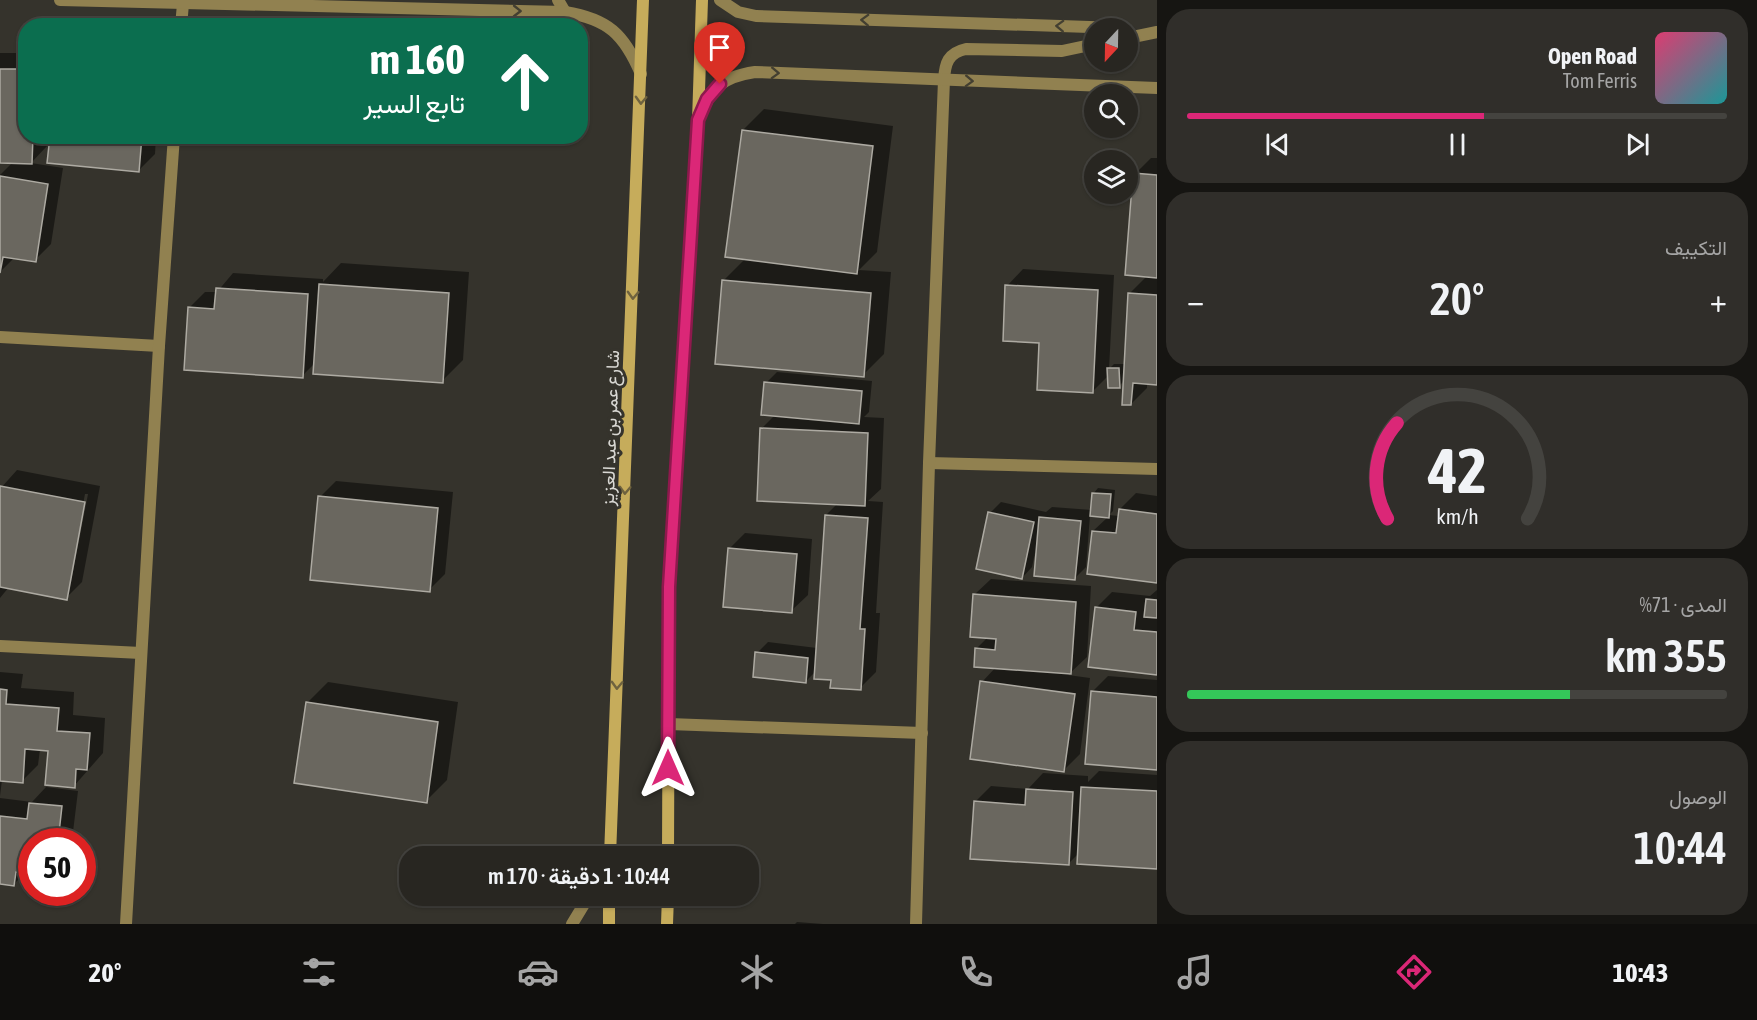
<!DOCTYPE html>
<html lang="ar">
<head>
<meta charset="utf-8">
<style>
	body { margin:0; font-family:"Asap Condensed",Vazirmatn,sans-serif; background:#302e2a; color:#f1f3f6; direction:rtl; height:100vh; display:flex; flex-direction:column; font-size:22px; white-space:nowrap }
	* { box-sizing:border-box; margin:0 }
	p { font-size:20px; color:#a5a5a5 }
	.icon { flex:none; width:33px; height:33px; fill:none; stroke:currentColor; stroke-width:2; stroke-linecap:round; stroke-linejoin:round }
	.map { position:relative; flex:1; overflow:hidden; direction:ltr }
	.side { display:flex; flex-direction:column; gap:9px; padding:9px; background:#161512; width:600px }
	.side>* { flex:none }
	.hud { position:absolute; left:18px; top:18px; width:570px; height:126px; border-radius:24px; box-shadow:0 2px 4px #0004,0 0 0 2px #44433f; direction:rtl; background:#0b6e4f; color:#fff; overflow:hidden }
	.needle { width:39px; rotate:202deg }
	.buttons { position:absolute; left:1084px; top:18px; display:grid; gap:12px }
	.buttons a { display:grid; place-items:center; width:54px; height:54px; border-radius:50%; background:#282621; box-shadow:0 2px 4px #0004,0 0 0 2px #44433f; font-size:30px }
	.speed { position:absolute; left:18px; top:828px; display:flex; gap:12px; font-size:30px; font-weight:700; text-align:center }
	.speed>* { display:grid; place-content:center; width:78px; height:78px; border-radius:50%; background:#282621; box-shadow:0 2px 4px #0004,0 0 0 2px #44433f; line-height:1 }
	.speed .limit { border:9px solid #d22; background:#fff; color:#111 }
	.pin { position:absolute; display:grid; place-items:center; width:51px; height:51px; color:#fff; margin:-62px -26px; border-radius:50% 50% 50% 0; rotate:-45deg; box-shadow:0 0 6px #0007 }
	.pin .icon { rotate:45deg }
	.me { position:absolute; width:66px; margin:-33px; rotate:0deg; stroke-linejoin:round; filter:drop-shadow(0 0 4px #0008) }
	.turn { display:flex; align-items:center; gap:21px; height:126px; padding:0 24px; font-size:27px }
	.turn .icon { width:78px; height:78px; stroke-width:2.5 }
	.turn b { display:block; font-size:42px; line-height:51px }
	.big { font-size:45px; font-weight:600; line-height:1.1 }
	.side .widget { flex:1; display:flex; flex-direction:column; justify-content:center; gap:9px; min-width:0; padding:0 21px; border-radius:24px; background:#302e2a }
	.side .dial { align-items:center; gap:0 }
	.dial svg { height:156px; overflow:visible; fill:none; stroke:#44433f; stroke-width:7; stroke-linecap:round; text-anchor:middle }
	.dial text { fill:#f1f3f6; stroke:none }
	.song { display:flex; align-items:center; gap:18px }
	.cover { width:72px; height:72px; border-radius:9px; background:linear-gradient(135deg,hsl(340 70% 55%),hsl(180 70% 35%)) }
	.played { height:6px; border-radius:3px; background:linear-gradient(90deg,#db2777 55%,#44433f 55%) }
	.keys { display:flex; justify-content:space-around; direction:ltr }
	.heat { display:flex; justify-content:space-between; align-items:center; font-size:33px; direction:ltr }
	.charge { height:9px; border-radius:4px; background:linear-gradient(90deg,#34c759 71%,#44433f 0) }
	.trip { position:absolute; left:399px; top:846px; width:360px; height:60px; border-radius:24px; background:#282621; box-shadow:0 2px 4px #0004,0 0 0 2px #44433f; font-weight:600; line-height:60px; text-align:center; direction:rtl }
	.tabs { display:flex; height:96px; justify-content:space-around; align-items:center; background:#100f0d; color:#a5a5a5 }
	.tabs .icon { width:42px; height:42px }
	.tabs .on { color:#db2777 }
	.tabs b { font-size:27px; color:#f1f3f6 }
	main { display:flex; flex:1; min-height:0 }
	.map>svg:first-child { display:block }
	.shadow { fill:#0007; fill-rule:evenodd }
	.building { fill:#6a675f; stroke:#adaaa2; stroke-width:1.5 }
	.lines { fill:none; stroke-linecap:round; stroke-linejoin:round }
	.minor { stroke:#918150; stroke-width:12 }
	.tertiary { stroke:#918150; stroke-width:12 }
	.secondary { stroke:#c6ac5b; stroke-width:12 }
	.oneway { stroke:#433f31 }
	.oneway2 { stroke:#6f633f }
	.route-casing { stroke:#8e194d; stroke-width:15 }
	.route { stroke:#db2777; stroke-width:10 }
	.labels { text-anchor:middle; dominant-baseline:central; stroke-width:6; stroke-linejoin:round; paint-order:stroke }
	.street-label { font-size:18px; fill:#d9d8d4; stroke:#35332c }
</style>
</head>
<body>
<main>
<section class="side">
<div class="widget">
<div class="song"><i class="cover"></i><div><b>Open Road</b><p>Tom Ferris</p></div></div>
<div class="played"></div>
<div class="keys"><svg class="icon" aria-label="previous" viewBox="0 0 24 24"><path d="M18 5L8 12l10 7zM5 5v14"/></svg><svg class="icon" aria-label="pause" viewBox="0 0 24 24"><path d="M8 5v14M16 5v14"/></svg><svg class="icon" aria-label="next" viewBox="0 0 24 24"><path d="M6 5l10 7-10 7zM19 5v14"/></svg></div>
</div>
<div class="widget"><p>التكييف</p>
<div class="heat"><a>−</a><b class="big">20°</b><a>+</a></div>
</div>
<div class="widget dial"><svg viewBox="0 0 100 80">
<path d="M14 69A42 42 0 1 1 86 69"/>
<path d="M14 69A42 42 0 0 1 19 20" stroke="#db2777"/>
<text x="50" y="56" font-size="32" font-weight="700">42</text>
<text x="50" y="72" font-size="11">km/h</text>
</svg></div>
<div class="widget"><p>المدى · 71%</p><b class="big">355 km</b><div class="charge"></div></div>
<div class="widget"><p>الوصول</p><b class="big">10:44</b></div>
</section>
<div class="map">
<svg width="1157" height="924" viewBox="0 0 1157 924">
	<rect width="100%" height="100%" fill="#35332c"/>
	<!-- shadow -->
	<g class="shadow">
		<polygon points="0,53 26,53 26,136 48,136 47,146 31,163 63,168 51,244 35,260 15,257 0,272 0,175 13,162 0,161"/>
		<polygon points="764,109 893,126 877,252 859,270 891,272 884,354 863,375 724,280 746,258 743,130"/>
		<polygon points="51,136 156,136 155,154 139,170"/>
		<polygon points="1151,158 1157,158 1157,383 1147,383 1147,388 1131,404 1124,381 1119,386 1109,375 1093,391 1041,341 1007,286 1023,269 1114,275 1109,369 1114,364 1125,364 1129,294 1148,275 1135,174"/>
		<polygon points="341,263 469,272 463,360 442,381 315,363 302,376 189,308 205,292 217,292 233,273 323,279 323,282"/>
		<polygon points="777,372 872,381 869,412 864,417 884,418 881,489 868,501 883,502 876,613 880,613 876,672 860,688 816,671 805,682 757,653 768,642 817,648 826,515 838,503 761,429 775,415 766,383"/>
		<path d="M17,470L100,486L82,582L66,598L9,587L0,598V489ZM85,494H88L71,582H68Z"/>
		<polygon points="336,481 453,492 445,574 429,590 320,497"/>
		<polygon points="1098,488 1115,490 1113,511 1109,515 1119,516 1120,509 1136,493 1157,496 1157,582 1093,531 1109,516 1090,515 1086,567 1075,578 1035,553 1032,567 1022,578 990,513 1001,502 1046,512 1052,507 1092,510 1093,494"/>
		<polygon points="745,533 812,539 808,595 791,611 729,549"/>
		<polygon points="991,579 1091,586 1087,657 1068,675 1090,678 1080,754 1064,770 982,682 996,667 976,649 988,637 974,595"/>
		<polygon points="1157,590 1157,674 1096,608 1112,592 1150,596"/>
		<polygon points="0,672 23,674 21,688 74,692 73,715 105,718 103,753 74,786 49,749 40,749 38,765 22,781 2,780 0,796"/>
		<polygon points="1108,676 1157,680 1157,769 1092,692"/>
		<polygon points="328,682 458,702 447,780 426,801 307,703"/>
		<polygon points="1099,771 1157,775 1157,867 1079,853 1068,864 975,802 991,786 1028,789 1043,773 1088,776 1088,782"/>
		<polygon points="46,787 78,791 73,832 63,842 32,842 26,872 14,884 0,883 0,798 32,802"/>
		<polygon points="797,922 823,924 795,924"/>
	</g>
	<!-- building -->
	<g class="building">
		<polygon points="0,69 26,69 26,136 33,136 32,164 0,163"/>
		<polygon points="742,130 873,146 857,274 725,257"/>
		<polygon points="50,136 142,136 139,172 47,163"/>
		<polygon points="1133,173 1157,175 1157,278 1125,275"/>
		<polygon points="0,176 48,184 36,262 3,257 0,273"/>
		<polygon points="722,280 871,293 864,377 715,364"/>
		<polygon points="319,284 449,293 443,383 313,374"/>
		<polygon points="1005,285 1098,290 1093,393 1037,390 1039,343 1003,341"/>
		<polygon points="216,288 308,294 303,378 184,370 188,307 214,309"/>
		<polygon points="1128,293 1157,295 1157,385 1133,383 1131,405 1122,405"/>
		<polygon points="1107,368 1119,368 1120,388 1108,388"/>
		<polygon points="764,382 862,391 859,424 761,415"/>
		<polygon points="760,428 868,433 865,506 757,501"/>
		<polygon points="0,486 85,502 67,600 0,587"/>
		<polygon points="1092,493 1111,494 1109,518 1090,516"/>
		<polygon points="318,496 438,508 430,592 310,580"/>
		<polygon points="1119,509 1157,514 1157,583 1087,574 1092,531 1116,533"/>
		<polygon points="988,512 1034,522 1022,579 976,569"/>
		<polygon points="825,515 868,518 860,629 865,629 861,690 830,688 831,680 814,679"/>
		<polygon points="1039,517 1081,521 1075,580 1034,576"/>
		<polygon points="728,548 797,554 792,613 723,607"/>
		<polygon points="973,594 1076,602 1071,674 974,667 975,648 995,650 996,639 970,637"/>
		<polygon points="1146,599 1157,600 1157,618 1144,617"/>
		<polygon points="1095,607 1136,612 1134,630 1157,632 1157,675 1088,667"/>
		<polygon points="755,652 808,658 806,683 753,677"/>
		<polygon points="980,681 1075,694 1064,772 970,759"/>
		<polygon points="0,689 7,690 6,704 59,708 57,731 90,733 87,770 76,769 75,788 45,785 48,751 25,749 23,783 0,781"/>
		<polygon points="1091,691 1157,697 1157,770 1085,764"/>
		<polygon points="306,702 438,722 427,803 294,783"/>
		<polygon points="1081,787 1157,791 1157,869 1077,864"/>
		<polygon points="1026,789 1073,792 1069,865 970,859 974,801 1025,805"/>
		<polygon points="29,803 62,806 58,842 32,842 32,874 16,872 14,886 0,884 0,816 27,819"/>
	</g>
	<g class="lines">
		<!-- minor -->
		<g class="minor">
			<polyline points="558,0 565,12"/>
			<polyline points="181,26 183,4"/>
			<polyline points="0,337 159,346"/>
			<polyline points="929,463 1157,469"/>
			<polyline points="0,646 141,653"/>
			<polyline points="669,724 922,733"/>
			<polyline points="126,924 159,346 174,136"/>
			<polyline points="916,924 929,463 944,80"/>
		</g>
		<!-- tertiary -->
		<g class="tertiary">
			<path d="M60,0L565,12C608,19 624,34 641,74"/>
			<polyline points="720,0 738,12 756,16 1119,28"/>
			<polyline points="1128,38 1157,32"/>
			<path d="M944,80C945,63 948,53 966,49L1062,51L1095,44"/>
			<path d="M699,119C711,88 721,77 755,72L1157,88"/>
			<polyline points="572,924 589,896"/>
		</g>
		<!-- secondary -->
		<g class="secondary">
			<polyline points="610,856 643,0"/>
			<polyline points="668,856 669,587 698,121 702,0"/>
			<polyline points="609,924 609,896"/>
			<polyline points="667,924 668,896"/>
		</g>
	</g>
	<!-- one-way arrows -->
	<defs><path id="oneway-chevron" d="M-2-3.5L2.5 0L-2 3.5" fill="none" stroke-width="1.6" stroke-linecap="round" stroke-linejoin="round" transform="scale(1.5)"/></defs>
	<g class="oneway">
		<use href="#oneway-chevron" transform="translate(517 11) rotate(1)"/>
		<use href="#oneway-chevron" transform="translate(865 20) rotate(-178)"/>
		<use href="#oneway-chevron" transform="translate(1060 26) rotate(-178)"/>
		<use href="#oneway-chevron" transform="translate(775 73) rotate(2)"/>
		<use href="#oneway-chevron" transform="translate(969 81) rotate(2)"/>
	</g>
	<g class="oneway2">
		<use href="#oneway-chevron" transform="translate(641 100) rotate(92)"/>
		<use href="#oneway-chevron" transform="translate(633 295) rotate(92)"/>
		<use href="#oneway-chevron" transform="translate(625 490) rotate(92)"/>
		<use href="#oneway-chevron" transform="translate(617 685) rotate(92)"/>
	</g>
	<g class="lines">
		<defs>
			<polyline id="route" points="668,768 669,587 698,120 707,99 720,84"/>
		</defs>
		<!-- route casing -->
		<use href="#route" class="route-casing"/>
		<!-- route -->
		<use href="#route" class="route"/>
	</g>
	<g class="labels">
		<!-- street labels -->
		<g class="street-label">
			<text transform="translate(610 428) rotate(-88)">شارع عمر بن عبد العزيز</text>
		</g>
	</g>
</svg>
<div class="buttons">
<a><svg class="needle" viewBox="-14 -14 28 28"><path d="M0-13l5 13h-10z" fill="#e53935"/><path d="M0 13l5-13h-10z" fill="#a5a5a5"/></svg></a>
<a><svg class="icon" aria-label="search" viewBox="0 0 24 24"><circle cx="10" cy="10" r="6"/><path d="M15 15l6 6"/></svg></a>
<a><svg class="icon" aria-label="layers" viewBox="0 0 24 24"><path d="M12 4l9 5-9 5-9-5zM3 14l9 5 9-5"/></svg></a>
</div>
<div class="speed"><div class="limit">50</div></div>
<div class="pin" style="left:720px;top:84px;background:#d93025"><svg class="icon" aria-label="arrive" viewBox="0 0 24 24"><path d="M6 21V4h12l-3 4 3 4H6"/></svg></div>
<svg class="me" style="left:668px;top:768px" viewBox="-20 -20 40 40"><path d="M0-17L14 15 0 8-14 15z" fill="#db2777" stroke="#fff" stroke-width="4"/></svg>
<div class="trip">10:44 · 1 دقيقة · 170 m</div>
<div class="hud">
<div class="turn"><svg class="icon" aria-label="ahead" viewBox="0 0 24 24"><path d="M12 20V5M6 11l6-6 6 6"/></svg><div><b>160 m</b>تابع السير</div></div>
</div>
</div>
</main>
<nav class="tabs">
<b>10:43</b>
<svg class="icon on" aria-label="directions" viewBox="0 0 24 24"><path d="M12 3l9 9-9 9-9-9zM9 14v-3h6M13 9l2 2-2 2"/></svg>
<svg class="icon" aria-label="music" viewBox="0 0 24 24"><path d="M9 18V5l10-2v13"/><circle cx="6" cy="18" r="3"/><circle cx="16" cy="16" r="3"/></svg>
<svg class="icon" aria-label="phone" viewBox="0 0 24 24"><path d="M5 4h4l2 5-3 2q2 4 5 5l2-3 5 2v4C11 20 4 13 5 4z"/></svg>
<svg class="icon" aria-label="climate" viewBox="0 0 24 24"><path d="M12 3v18M4 7l16 10M4 17L20 7"/></svg>
<svg class="icon" aria-label="car" viewBox="0 0 24 24"><path d="M5 17H2v-5l4-1 3-4h7l3 4 3 1v5h-3M9 17h6M6 11h13"/><circle cx="7" cy="17" r="2"/><circle cx="17" cy="17" r="2"/></svg>
<svg class="icon" aria-label="filters" viewBox="0 0 24 24"><path d="M4 7h16M4 17h16"/><circle cx="9" cy="7" r="2"/><circle cx="15" cy="17" r="2"/></svg>
<b>20°</b>
</nav>
</body>
</html>
